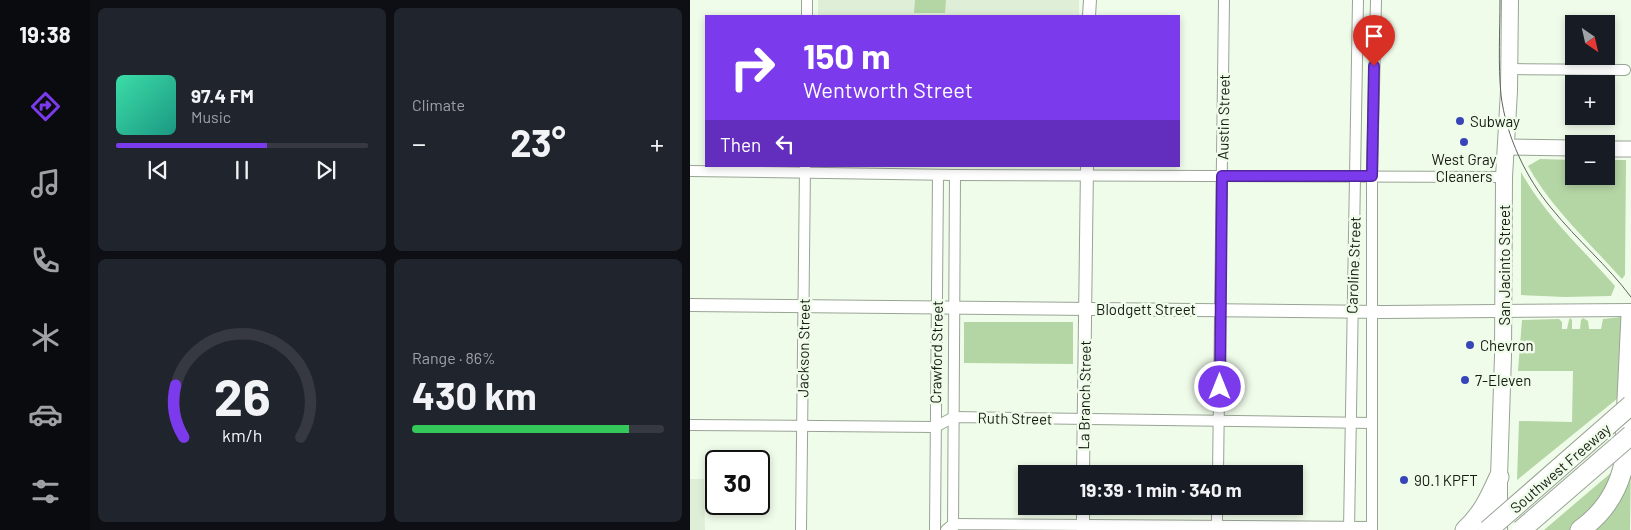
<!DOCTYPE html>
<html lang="en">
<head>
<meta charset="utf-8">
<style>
	body { margin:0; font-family:Barlow,sans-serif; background:#20242c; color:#f1f3f6; height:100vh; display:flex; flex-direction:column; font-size:19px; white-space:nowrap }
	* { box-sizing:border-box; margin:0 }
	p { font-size:16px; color:#9ea1a6 }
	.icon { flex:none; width:28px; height:28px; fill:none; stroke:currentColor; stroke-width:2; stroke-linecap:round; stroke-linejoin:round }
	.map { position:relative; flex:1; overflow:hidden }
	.details { display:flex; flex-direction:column; gap:8px; padding:8px; background:#0d0f14; width:600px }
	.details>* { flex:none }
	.top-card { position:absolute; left:15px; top:15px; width:475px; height:152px; border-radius:0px; box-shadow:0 2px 8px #0003; background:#7c3aed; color:#fff; overflow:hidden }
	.needle { width:32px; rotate:146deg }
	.buttons { position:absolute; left:875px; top:15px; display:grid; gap:10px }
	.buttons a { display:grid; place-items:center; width:50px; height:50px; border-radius:0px; background:#171b24; box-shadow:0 2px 8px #0003; font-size:25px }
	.speed { position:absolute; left:15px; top:450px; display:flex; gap:10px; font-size:25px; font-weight:700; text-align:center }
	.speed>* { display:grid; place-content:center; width:65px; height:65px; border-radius:50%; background:#171b24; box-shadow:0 2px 8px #0003; line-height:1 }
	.speed .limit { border:2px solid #111; border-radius:8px; background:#fff; color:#111 }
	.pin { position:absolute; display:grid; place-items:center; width:42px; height:42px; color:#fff; margin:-51px -21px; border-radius:50% 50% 50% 0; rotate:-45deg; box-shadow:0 0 5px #0007 }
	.pin .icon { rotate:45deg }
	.me { position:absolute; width:55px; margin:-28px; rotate:0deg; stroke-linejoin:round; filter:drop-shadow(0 0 4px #0008) }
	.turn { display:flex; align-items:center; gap:18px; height:105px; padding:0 15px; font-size:22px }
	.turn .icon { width:65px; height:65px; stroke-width:2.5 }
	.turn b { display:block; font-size:35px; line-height:42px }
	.then { display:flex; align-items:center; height:48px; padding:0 15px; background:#0003; gap:10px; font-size:19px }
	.big { font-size:38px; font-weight:700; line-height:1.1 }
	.details .card { flex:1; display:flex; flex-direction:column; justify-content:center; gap:8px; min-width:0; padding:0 18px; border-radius:8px; background:#20242c }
	.details .dial { align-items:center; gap:0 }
	.dial svg { height:130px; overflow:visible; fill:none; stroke:#363941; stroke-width:7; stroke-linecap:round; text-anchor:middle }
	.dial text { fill:#f1f3f6; stroke:none }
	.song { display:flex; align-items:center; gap:15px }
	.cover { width:60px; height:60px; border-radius:8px; background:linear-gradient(135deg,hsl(160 70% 55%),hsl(170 70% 35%)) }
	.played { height:5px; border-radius:2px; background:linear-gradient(90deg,#7c3aed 60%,#363941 60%) }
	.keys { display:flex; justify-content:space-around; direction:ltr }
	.heat { display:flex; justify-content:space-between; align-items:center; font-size:28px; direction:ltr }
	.charge { height:8px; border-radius:4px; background:linear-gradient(90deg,#34c759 86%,#363941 0) }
	.details .tiles { flex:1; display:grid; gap:8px; grid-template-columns:repeat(2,1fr) }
	.trip { position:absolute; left:328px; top:465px; width:285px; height:50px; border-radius:0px; background:#171b24; box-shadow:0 2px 8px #0003; font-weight:700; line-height:50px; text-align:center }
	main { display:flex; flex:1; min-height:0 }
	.tab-bar { display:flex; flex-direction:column; width:90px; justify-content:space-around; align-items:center; background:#090b0e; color:#9ea1a6 }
	.tab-bar .icon { width:35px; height:35px }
	.tab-bar .on { color:#7c3aed }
	.tab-bar b { font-size:22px; color:#f1f3f6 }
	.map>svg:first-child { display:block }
	.built { fill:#dfefd7 }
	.green { fill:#b4d5a4 }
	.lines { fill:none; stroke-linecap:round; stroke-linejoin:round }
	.minor-casing { stroke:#99a494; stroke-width:12 }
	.tertiary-casing { stroke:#99a494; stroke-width:14 }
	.secondary-casing { stroke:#99a494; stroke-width:17 }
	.primary-casing { stroke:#99a494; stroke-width:18 }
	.motorway-casing { stroke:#99a494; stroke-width:21 }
	.minor { stroke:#fff; stroke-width:10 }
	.tertiary { stroke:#fff; stroke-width:12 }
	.secondary { stroke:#fff; stroke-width:15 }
	.primary { stroke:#fff; stroke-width:16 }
	.motorway { stroke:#fff; stroke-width:19 }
	.tram { stroke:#5e655a; stroke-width:1 }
	.motorway-bridge-casing { stroke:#99a494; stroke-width:21; stroke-linecap:butt }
	.motorway-bridge { stroke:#fff; stroke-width:19 }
	.route-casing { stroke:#51269a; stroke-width:12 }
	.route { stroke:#7c3aed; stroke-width:9 }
	.poi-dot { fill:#3845b8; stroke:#f0fcea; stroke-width:2 }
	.labels { text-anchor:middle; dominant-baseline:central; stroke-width:5; stroke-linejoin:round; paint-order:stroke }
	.street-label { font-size:15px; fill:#161a13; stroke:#f0fcea }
	.poi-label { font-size:15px; fill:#161a13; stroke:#f0fcea; text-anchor:start }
</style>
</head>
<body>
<main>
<nav class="tab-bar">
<b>19:38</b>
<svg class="icon on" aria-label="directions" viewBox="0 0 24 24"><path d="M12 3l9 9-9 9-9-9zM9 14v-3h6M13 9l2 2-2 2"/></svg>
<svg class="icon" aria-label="music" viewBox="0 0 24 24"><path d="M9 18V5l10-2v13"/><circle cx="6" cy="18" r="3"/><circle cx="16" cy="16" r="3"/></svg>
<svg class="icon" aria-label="phone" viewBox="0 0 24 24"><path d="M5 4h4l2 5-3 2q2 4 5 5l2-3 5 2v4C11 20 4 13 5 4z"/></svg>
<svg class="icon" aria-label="climate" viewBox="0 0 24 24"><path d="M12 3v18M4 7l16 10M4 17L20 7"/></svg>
<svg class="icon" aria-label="car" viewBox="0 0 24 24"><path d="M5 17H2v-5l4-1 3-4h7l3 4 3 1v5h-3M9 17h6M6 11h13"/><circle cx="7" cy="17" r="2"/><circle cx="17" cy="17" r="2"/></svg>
<svg class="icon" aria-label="filters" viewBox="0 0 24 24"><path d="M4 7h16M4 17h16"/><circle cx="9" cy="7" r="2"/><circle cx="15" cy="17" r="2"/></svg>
</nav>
<section class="details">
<div class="tiles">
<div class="card">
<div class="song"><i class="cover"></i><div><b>97.4 FM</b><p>Music</p></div></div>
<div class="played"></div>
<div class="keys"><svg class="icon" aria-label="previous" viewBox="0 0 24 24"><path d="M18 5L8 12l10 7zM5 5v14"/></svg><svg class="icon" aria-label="pause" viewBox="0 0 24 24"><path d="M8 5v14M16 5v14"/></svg><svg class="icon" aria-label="next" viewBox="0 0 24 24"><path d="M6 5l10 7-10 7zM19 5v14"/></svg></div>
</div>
<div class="card"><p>Climate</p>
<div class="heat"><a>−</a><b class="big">23°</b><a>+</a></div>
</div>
<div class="card dial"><svg viewBox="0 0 100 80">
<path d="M14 69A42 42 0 1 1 86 69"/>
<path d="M14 69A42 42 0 0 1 9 37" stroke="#7c3aed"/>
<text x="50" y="56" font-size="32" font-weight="700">26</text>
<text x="50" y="72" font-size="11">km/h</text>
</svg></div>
<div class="card"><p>Range · 86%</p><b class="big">430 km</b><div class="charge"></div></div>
</div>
</section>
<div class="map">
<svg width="941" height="530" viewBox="0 0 941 530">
	<rect width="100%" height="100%" fill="#f0fcea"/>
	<!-- built -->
	<g class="built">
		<rect x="128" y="0" width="261" height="16"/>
		<polygon points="0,479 14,479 15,530 0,530"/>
	</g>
	<!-- green -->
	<g class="green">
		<polygon points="225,0 256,0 255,13 224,13"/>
		<path d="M850,159L884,160V176H916V160H936L935,275L932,279C899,242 862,209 838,166Z"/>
		<path d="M831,172C855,216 893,249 925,286L921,296L875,297L831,295Z"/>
		<polygon points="932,317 933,394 827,480 829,421 882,422 883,371 828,371 832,320 869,319 872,322 872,329 877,329 879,320 880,318 882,320 882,329 890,329 891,320 893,318 898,321 899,329 911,329 913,319"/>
		<polygon points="274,322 383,322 383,364 274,363"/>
		<polygon points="941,455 940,530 903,530"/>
		<polygon points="929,466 924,486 883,530 854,530"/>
	</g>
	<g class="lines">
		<defs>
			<g id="minor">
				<polyline points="117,16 117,0"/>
				<polyline points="819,69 935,70"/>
				<polyline points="0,171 265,175 814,177"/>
				<polyline points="0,425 245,427 264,417 682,423"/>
				<polyline points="528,474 534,0"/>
				<polyline points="263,529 265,175"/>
				<polyline points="111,530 115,167"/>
				<polyline points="245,530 248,175"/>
				<polyline points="256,530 263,524 682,527"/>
				<polyline points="527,530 527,506"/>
				<polyline points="659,530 668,0"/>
				<polyline points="682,530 682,176 686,0"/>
			</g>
			<g id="tertiary">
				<polyline points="399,16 400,0"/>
				<polyline points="0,305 694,312 941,310"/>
				<polyline points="393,474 397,166"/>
				<polyline points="393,530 393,506"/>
			</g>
			<g id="secondary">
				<polyline points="816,147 884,148"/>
				<polyline points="916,149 941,149"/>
			</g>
			<polyline id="primary" points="809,530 809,477 813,356 814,177 819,91 820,0"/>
			<g id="motorway">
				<path d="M775,530C792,515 800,497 809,477"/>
				<path d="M890,530C914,513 928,492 934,463L941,315"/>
			</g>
		</defs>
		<!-- minor casing -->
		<use href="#minor" class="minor-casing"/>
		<!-- tertiary casing -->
		<use href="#tertiary" class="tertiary-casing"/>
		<!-- secondary casing -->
		<use href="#secondary" class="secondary-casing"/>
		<!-- primary casing -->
		<use href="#primary" class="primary-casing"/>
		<!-- motorway casing -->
		<use href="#motorway" class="motorway-casing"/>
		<!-- minor -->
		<use href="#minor" class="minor"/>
		<!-- tertiary -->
		<use href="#tertiary" class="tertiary"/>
		<!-- secondary -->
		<use href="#secondary" class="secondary"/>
		<!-- primary -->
		<use href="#primary" class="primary"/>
		<!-- motorway -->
		<use href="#motorway" class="motorway"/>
		<!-- tram -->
		<path class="tram" d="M810,0C810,32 808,64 811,95C816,136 836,178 862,209C887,240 918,266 941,297"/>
		<defs>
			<g id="motorway-bridge">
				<polyline points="798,530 941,405"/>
				<polyline points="831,530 941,435"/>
			</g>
		</defs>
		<!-- motorway-bridge casing -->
		<use href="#motorway-bridge" class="motorway-bridge-casing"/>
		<!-- motorway-bridge -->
		<use href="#motorway-bridge" class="motorway-bridge"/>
	</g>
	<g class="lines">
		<defs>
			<polyline id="route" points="530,387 532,176 682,176 684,66"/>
		</defs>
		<!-- route casing -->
		<use href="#route" class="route-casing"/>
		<!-- route -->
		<use href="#route" class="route"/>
	</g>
	<!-- markers -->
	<g class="poi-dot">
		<circle cx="770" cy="121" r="5"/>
		<circle cx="774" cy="142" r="5"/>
		<circle cx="780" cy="345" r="5"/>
		<circle cx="775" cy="380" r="5"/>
		<circle cx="714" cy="480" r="5"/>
	</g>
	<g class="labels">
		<!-- street labels -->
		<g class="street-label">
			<text transform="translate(533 117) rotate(-89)">Austin Street</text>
			<text transform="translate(663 265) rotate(-88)">Caroline Street</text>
			<text transform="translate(814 265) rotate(-90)">San Jacinto Street</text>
			<text x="456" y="309">Blodgett Street</text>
			<text transform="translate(113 348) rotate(-89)">Jackson Street</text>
			<text transform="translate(246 352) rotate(-89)">Crawford Street</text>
			<text transform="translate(394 395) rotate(-89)">La Branch Street</text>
			<text transform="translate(325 418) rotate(1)">Ruth Street</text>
			<text transform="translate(870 468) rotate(-41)">Southwest Freeway</text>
		</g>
		<!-- poi labels -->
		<g class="poi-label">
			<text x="780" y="121">Subway</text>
			<text x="774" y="159" text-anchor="middle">West Gray<tspan x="774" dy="17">Cleaners</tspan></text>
			<text x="790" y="345">Chevron</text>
			<text x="785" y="380">7-Eleven</text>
			<text x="724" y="480">90.1 KPFT</text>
		</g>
	</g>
</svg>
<div class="buttons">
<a><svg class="needle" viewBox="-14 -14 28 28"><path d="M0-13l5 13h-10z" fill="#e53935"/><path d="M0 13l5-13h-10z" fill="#9ea1a6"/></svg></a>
<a>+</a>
<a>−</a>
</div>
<div class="speed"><div class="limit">30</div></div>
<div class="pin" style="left:684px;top:66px;background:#d93025"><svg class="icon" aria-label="arrive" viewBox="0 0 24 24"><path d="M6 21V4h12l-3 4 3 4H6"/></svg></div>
<svg class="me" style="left:530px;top:387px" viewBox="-20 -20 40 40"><circle r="17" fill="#7c3aed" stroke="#fff" stroke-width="3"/><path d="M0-11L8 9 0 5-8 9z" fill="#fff"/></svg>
<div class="trip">19:39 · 1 min · 340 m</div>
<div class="top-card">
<div class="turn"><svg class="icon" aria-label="right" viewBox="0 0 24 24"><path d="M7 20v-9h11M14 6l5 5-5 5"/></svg><div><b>150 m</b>Wentworth Street</div></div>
<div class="then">Then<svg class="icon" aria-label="left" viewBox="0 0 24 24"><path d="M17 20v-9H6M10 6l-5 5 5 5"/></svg></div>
</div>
</div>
</main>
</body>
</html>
